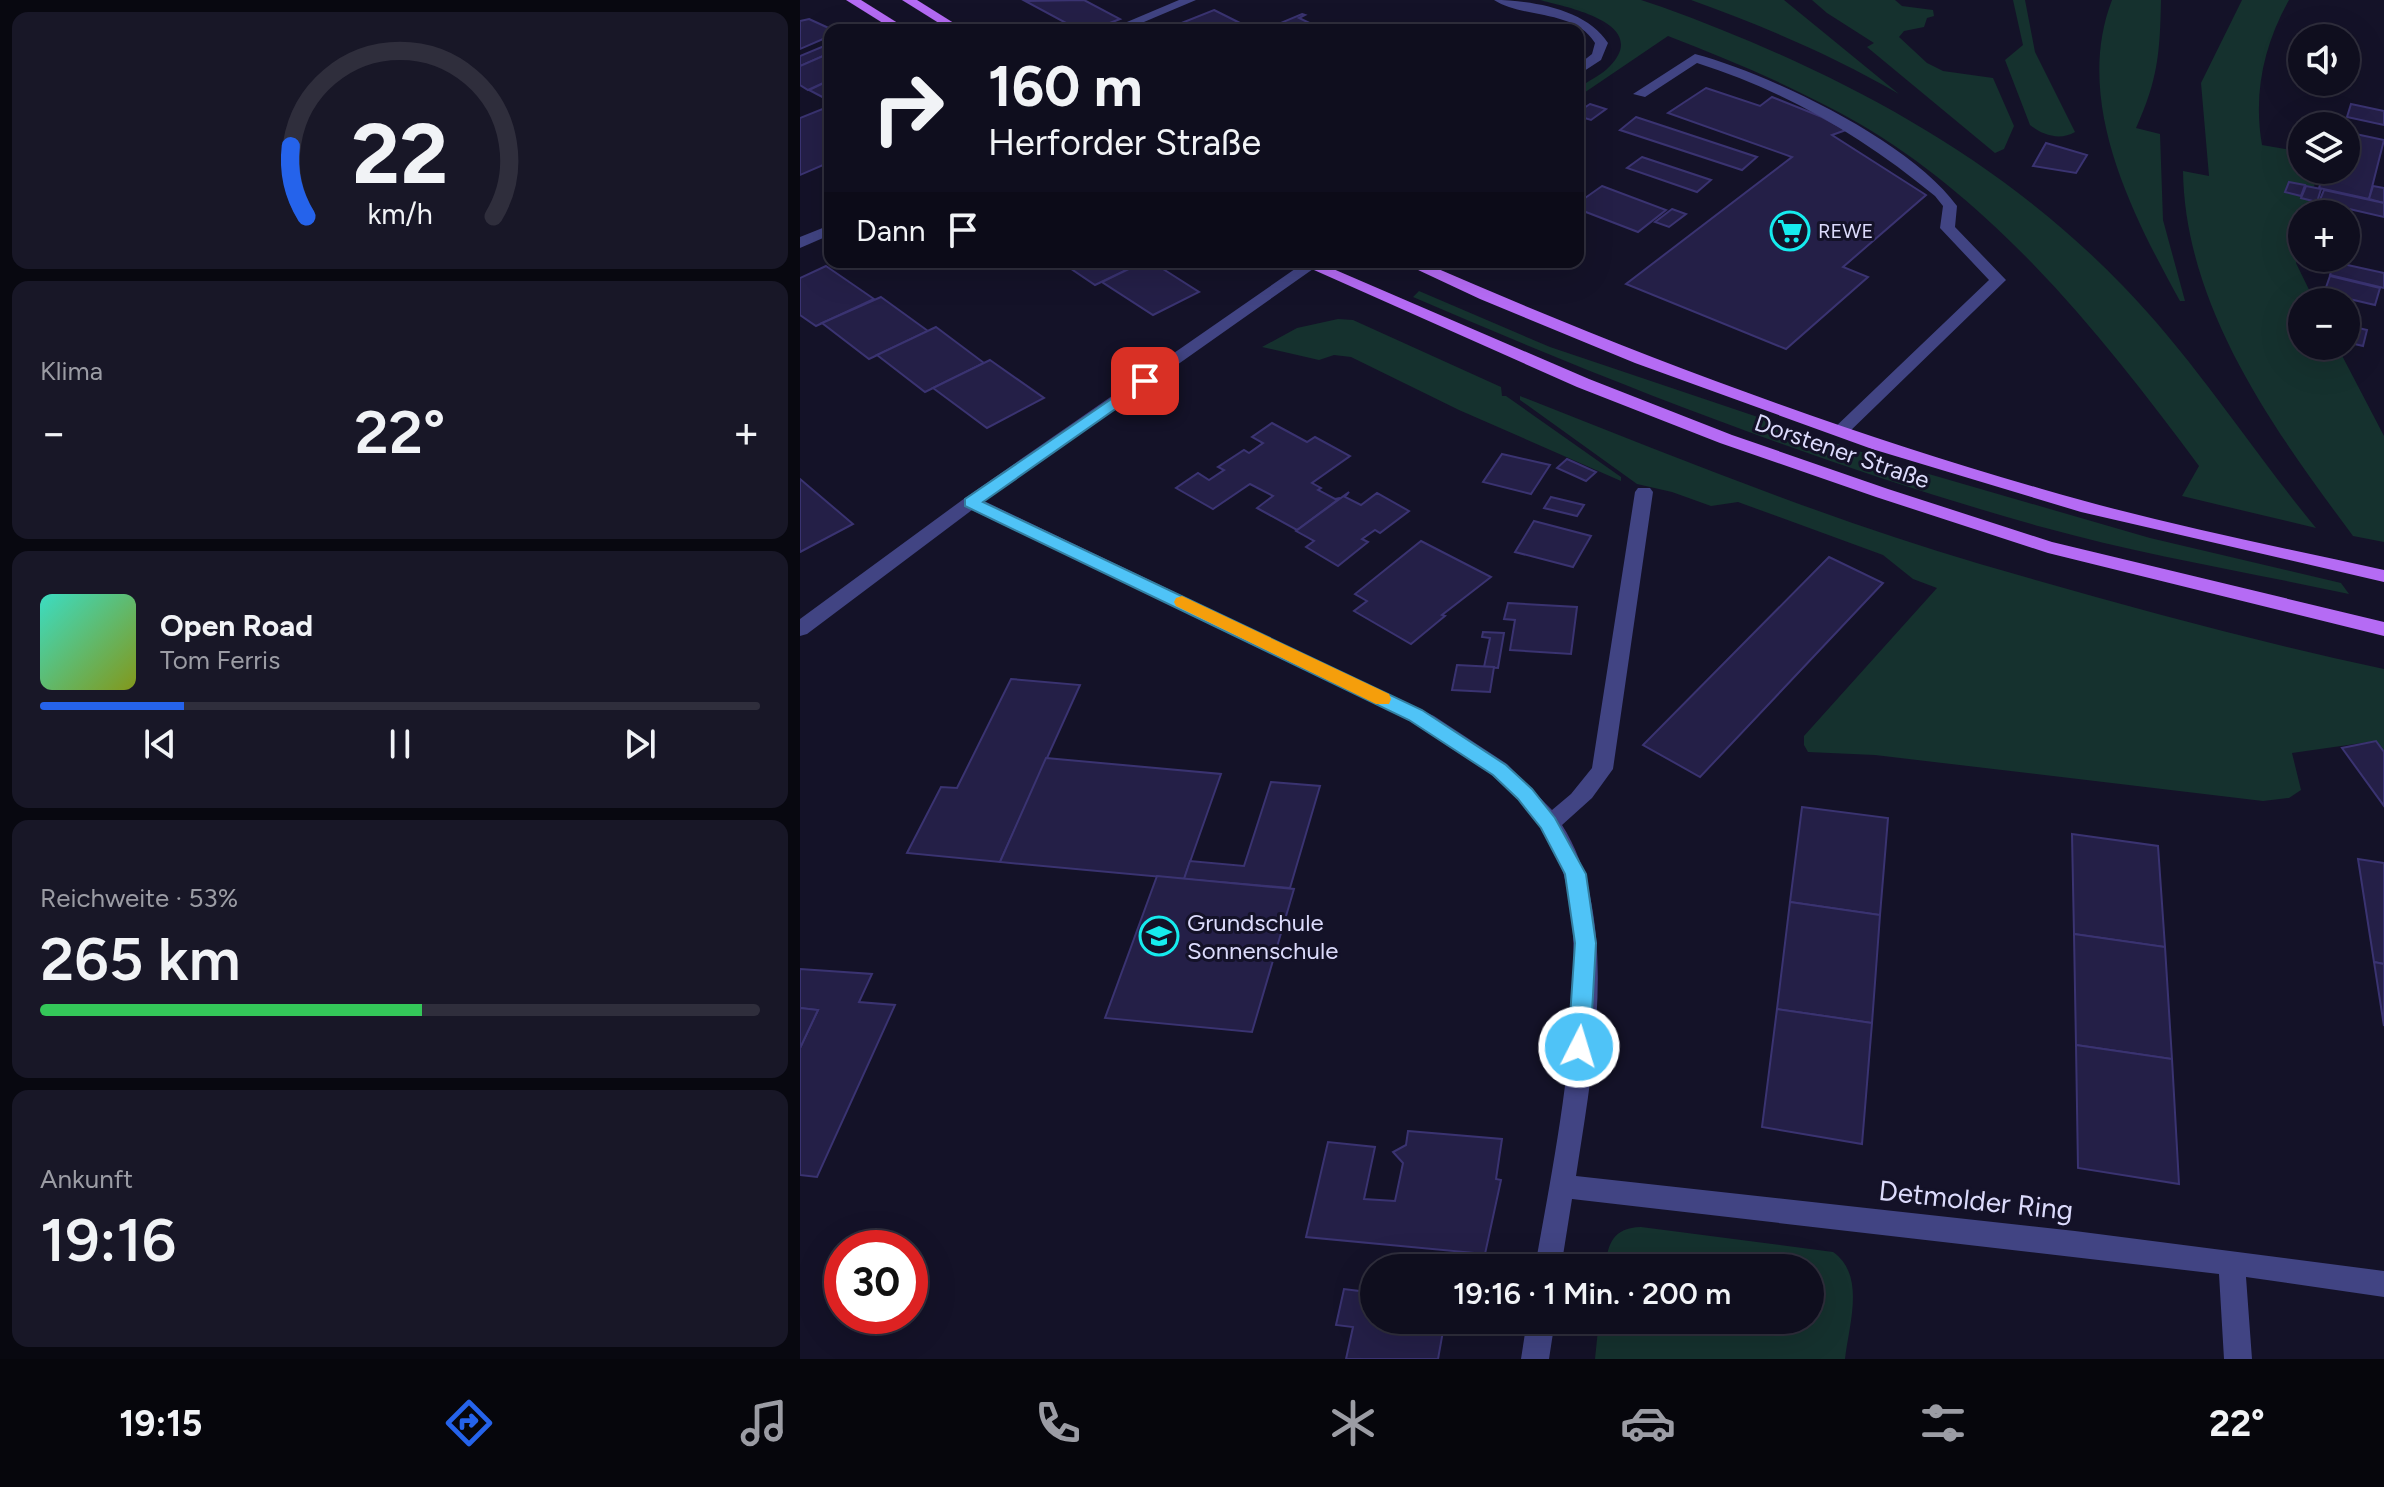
<!DOCTYPE html>
<html lang="de">
<head>
<meta charset="utf-8">
<style>
	body { margin:0; font-family:Figtree,sans-serif; background:#181727; color:#f1f3f6; height:100vh; display:flex; flex-direction:column; font-size:30px; white-space:nowrap }
	* { box-sizing:border-box; margin:0 }
	p { font-size:26px; color:#9b9ca4 }
	.icon { flex:none; width:44px; height:44px; fill:none; stroke:currentColor; stroke-width:2; stroke-linecap:round; stroke-linejoin:round }
	.map { position:relative; flex:1; overflow:hidden }
	.sheet { display:flex; flex-direction:column; gap:12px; padding:12px; background:#080810; width:800px }
	.sheet>* { flex:none }
	.banner { position:absolute; left:24px; top:24px; width:760px; height:244px; border-radius:16px; box-shadow:0 8px 32px #0002,0 0 0 2px #2f2e3c; background:#0f0e1e; color:#f1f3f6; overflow:hidden }
	.controls { position:absolute; left:1488px; top:24px; display:grid; gap:16px }
	.controls a { display:grid; place-items:center; width:72px; height:72px; border-radius:50%; background:#0f0e1e; box-shadow:0 8px 32px #0002,0 0 0 2px #2f2e3c; font-size:40px }
	.speed { position:absolute; left:24px; top:1230px; display:flex; gap:16px; font-size:40px; font-weight:700; text-align:center }
	.speed>* { display:grid; place-content:center; width:104px; height:104px; border-radius:50%; background:#0f0e1e; box-shadow:0 8px 32px #0002,0 0 0 2px #2f2e3c; line-height:1 }
	.speed .limit { border:12px solid #d22; background:#fff; color:#111 }
	.pin { position:absolute; display:grid; place-items:center; width:68px; height:68px; color:#fff; margin:-34px; border-radius:16px; box-shadow:0 4px 12px #0006 }
	.me { position:absolute; width:88px; margin:-44px; rotate:5deg; stroke-linejoin:round; filter:drop-shadow(0 0 6px #0008) }
	.turn { display:flex; align-items:center; gap:28px; height:168px; padding:0 32px; font-size:36px }
	.turn .icon { width:104px; height:104px; stroke-width:2.5 }
	.turn b { display:block; font-size:56px; line-height:68px }
	.then { display:flex; align-items:center; height:76px; padding:0 32px; background:#0003; gap:16px; font-size:30px }
	.big { font-size:60px; font-weight:600; line-height:1.1 }
	.sheet .card { flex:1; display:flex; flex-direction:column; justify-content:center; gap:12px; min-width:0; padding:0 28px; border-radius:16px; background:#181727 }
	.sheet .dial { align-items:center; gap:0 }
	.dial svg { height:208px; overflow:visible; fill:none; stroke:#2f2e3c; stroke-width:7; stroke-linecap:round; text-anchor:middle }
	.dial text { fill:#f1f3f6; stroke:none }
	.song { display:flex; align-items:center; gap:24px }
	.cover { width:96px; height:96px; border-radius:12px; background:linear-gradient(135deg,hsl(170 70% 55%),hsl(70 70% 35%)) }
	.played { height:8px; border-radius:4px; background:linear-gradient(90deg,#2563eb 20%,#2f2e3c 20%) }
	.keys { display:flex; justify-content:space-around; direction:ltr }
	.heat { display:flex; justify-content:space-between; align-items:center; font-size:44px; direction:ltr }
	.charge { height:12px; border-radius:6px; background:linear-gradient(90deg,#34c759 53%,#2f2e3c 0) }
	.trip { position:absolute; left:560px; top:1254px; width:464px; height:80px; border-radius:40px; background:#0f0e1e; box-shadow:0 8px 32px #0002,0 0 0 2px #2f2e3c; font-weight:600; line-height:80px; text-align:center }
	.tabs { display:flex; height:128px; justify-content:space-around; align-items:center; background:#06060c; color:#9b9ca4 }
	.tabs .icon { width:56px; height:56px }
	.tabs .on { color:#2563eb }
	.tabs b { font-size:36px; color:#f1f3f6 }
	main { display:flex; flex:1; min-height:0 }
	.map>svg:first-child { display:block }
	.green { fill:#15312e }
	.building { fill:#241f47; stroke:#3a3371; stroke-width:2 }
	.lines { fill:none; stroke-linecap:round; stroke-linejoin:round }
	.minor { fill:#414483; fill-rule:evenodd }
	.major { fill:#b56bf4; fill-rule:evenodd }
	.route { fill:#4fc3f7; stroke:#337fa1; stroke-width:2 }
	.slow { fill:#f59e0b }
	.labels { text-anchor:middle; dominant-baseline:central; stroke-width:6; stroke-linejoin:round; paint-order:stroke }
	.far-poi-label { font-size:20px; fill:#dcdbfc; stroke:#141228; text-anchor:start }
	.street-label { font-size:24px; fill:#dcdbfc; stroke:#141228 }
	.poi-label { font-size:24px; fill:#dcdbfc; stroke:#141228; text-anchor:start }
	.near-street-label { font-size:28px; fill:#dcdbfc; stroke:#141228 }
</style>
</head>
<body>
<main>
<section class="sheet">
<div class="card dial"><svg viewBox="0 0 100 80">
<path d="M14 69A42 42 0 1 1 86 69"/>
<path d="M14 69A42 42 0 0 1 8 42" stroke="#2563eb"/>
<text x="50" y="56" font-size="32" font-weight="700">22</text>
<text x="50" y="72" font-size="11">km/h</text>
</svg></div>
<div class="card"><p>Klima</p>
<div class="heat"><a>−</a><b class="big">22°</b><a>+</a></div>
</div>
<div class="card">
<div class="song"><i class="cover"></i><div><b>Open Road</b><p>Tom Ferris</p></div></div>
<div class="played"></div>
<div class="keys"><svg class="icon" aria-label="previous" viewBox="0 0 24 24"><path d="M18 5L8 12l10 7zM5 5v14"/></svg><svg class="icon" aria-label="pause" viewBox="0 0 24 24"><path d="M8 5v14M16 5v14"/></svg><svg class="icon" aria-label="next" viewBox="0 0 24 24"><path d="M6 5l10 7-10 7zM19 5v14"/></svg></div>
</div>
<div class="card"><p>Reichweite · 53%</p><b class="big">265 km</b><div class="charge"></div></div>
<div class="card"><p>Ankunft</p><b class="big">19:16</b></div>
</section>
<div class="map">
<svg width="1584" height="1359" viewBox="0 0 1584 1359">
	<rect width="100%" height="100%" fill="#141228"/>
	<!-- green -->
	<g class="green">
		<path d="M740,0H841L862,7C1033,69 1196,154 1323,286C1395,360 1451,449 1516,528L1382,496L1399,466C1305,339 1198,205 1060,124C999,89 933,61 868,36L778,97V88C788,81 802,75 810,66C851,23 766,7 740,0Z"/>
		<path d="M891,0H984L1099,94C1032,55 963,26 891,0Z"/>
		<polygon points="1012,0 1095,0 1102,6 1133,10 1134,16 1127,18 1124,27 1104,31 1099,37 1127,63 1143,71 1193,78 1214,126 1204,149 1195,153 1067,47 1074,43 1027,13"/>
		<path d="M1213,0H1225L1235,52L1275,132C1260,141 1242,135 1230,125L1205,60L1223,45Z"/>
		<path d="M1312,0H1361C1360,52 1358,80 1336,128L1360,134L1363,220L1385,301H1380C1332,214 1273,101 1312,0Z"/>
		<path d="M1442,0H1489C1464,45 1453,93 1462,145L1502,152V170H1517L1514,187L1490,182L1485,192L1511,200L1508,214H1502V241L1496,263L1515,302H1502V346H1537L1584,436V542L1553,536C1475,431 1385,308 1383,171L1409,176L1401,83Z"/>
		<path d="M619,291L750,347L1115,470L1350,538L1541,583L1549,594C1447,572 1343,555 1242,527C1027,467 817,385 613,297Z"/>
		<polygon points="538,319 553,320 701,387 702,396 706,396 821,477 821,481 659,410 551,357 534,355 519,360 462,347 497,328"/>
		<path d="M720,396C872,456 1024,518 1180,564C1314,603 1448,640 1584,669V752L1576,741L1492,753L1501,790L1489,798L1463,801L1075,755L1008,752L1004,745V736L1137,588L1113,579L1083,555L938,502L911,506L872,492L837,484L720,400Z"/>
		<path d="M841,1227L1033,1252C1066,1275 1049,1324 1045,1359H795L799,1320H1010V1268H805C808,1243 813,1228 841,1227Z"/>
	</g>
	<!-- building -->
	<g class="building">
		<polygon points="284,0 320,19 292,30 279,30 225,1"/>
		<polygon points="414,10 454,30 364,30"/>
		<polygon points="502,14 505,15 499,18 524,30 464,30"/>
		<polygon points="9,19 33,30 30,30 30,36 0,49 0,21"/>
		<polygon points="29,44 30,53 0,66 0,56"/>
		<polygon points="30,53 30,80 8,90 0,85 0,66"/>
		<polygon points="30,80 30,101 9,90"/>
		<polygon points="906,88 960,106 972,97 1022,117 1046,130 1032,135 1126,195 1043,267 1068,277 986,349 826,284 992,157 868,113"/>
		<polygon points="790,104 806,109 791,120 778,116 778,112"/>
		<polygon points="1551,104 1584,111 1584,125 1547,117"/>
		<polygon points="30,106 30,162 0,175 0,118"/>
		<polygon points="836,117 957,157 942,170 820,130"/>
		<polygon points="1546,132 1584,140 1569,199 1519,188 1525,170 1546,170"/>
		<polygon points="1246,143 1287,155 1276,173 1233,166"/>
		<polygon points="842,157 911,180 897,192 827,168"/>
		<polygon points="1489,182 1505,185 1501,196 1485,192"/>
		<polygon points="802,186 866,210 838,232 778,209 778,203"/>
		<polygon points="1506,186 1521,189 1517,202 1501,198"/>
		<polygon points="1573,186 1584,188 1584,203 1569,199"/>
		<polygon points="1524,190 1584,203 1584,217 1519,202"/>
		<polygon points="872,209 886,214 869,227 855,222"/>
		<polygon points="261,262 339,262 341,263 295,285"/>
		<polygon points="352,262 399,292 353,315 302,282 343,262"/>
		<polygon points="1534,262 1584,273 1584,288 1530,275"/>
		<polygon points="26,266 74,299 16,326 0,315 0,278"/>
		<polygon points="1530,276 1580,288 1575,305 1524,293"/>
		<polygon points="81,297 128,331 69,359 22,323"/>
		<polygon points="1546,325 1567,330 1563,346 1546,342"/>
		<polygon points="136,327 184,363 125,392 77,355"/>
		<polygon points="190,360 244,398 187,428 133,388"/>
		<polygon points="472,423 507,442 515,437 550,456 512,483 521,488 518,490 535,499 540,498 497,530 457,508 473,496 450,484 413,509 376,488 398,473 409,480 424,470 418,467 444,450 449,453 463,443 452,437"/>
		<polygon points="702,454 750,465 731,494 683,482"/>
		<polygon points="767,459 796,472 786,481 757,468"/>
		<polygon points="0,479 53,524 0,552"/>
		<polygon points="549,492 545,497 561,505 577,493 609,511 580,533 575,530 562,539 568,542 538,566 506,547 514,541 496,531"/>
		<polygon points="751,497 784,505 777,516 744,508"/>
		<polygon points="734,521 791,536 773,567 715,552"/>
		<polygon points="621,541 691,577 642,615 645,616 611,644 554,611 567,601 555,594"/>
		<polygon points="1029,557 1083,583 900,777 843,745"/>
		<polygon points="708,603 777,607 771,654 710,650 715,620 704,619"/>
		<polygon points="683,632 704,633 698,668 684,667 690,638 682,637"/>
		<polygon points="657,665 694,667 690,692 652,690"/>
		<polygon points="211,679 280,685 200,862 107,853 141,787 157,788"/>
		<polygon points="1576,741 1584,752 1584,806 1542,748"/>
		<polygon points="246,758 421,774 384,879 200,862"/>
		<polygon points="471,782 520,786 490,888 384,879 390,861 444,866"/>
		<polygon points="1002,807 1088,818 1080,915 990,902"/>
		<polygon points="1272,834 1358,846 1365,947 1274,934"/>
		<polygon points="1558,859 1584,863 1584,964 1574,962"/>
		<polygon points="357,876 494,889 452,1032 305,1018"/>
		<polygon points="990,902 1080,915 1072,1023 977,1009"/>
		<polygon points="1274,934 1365,947 1372,1059 1276,1045"/>
		<polygon points="1574,962 1584,964 1584,1026"/>
		<polygon points="0,969 72,974 59,1002 95,1005 17,1177 0,1175 0,1048 18,1010 0,1008"/>
		<polygon points="0,1008 18,1010 0,1048"/>
		<polygon points="977,1009 1072,1023 1062,1144 962,1127"/>
		<polygon points="1276,1045 1372,1059 1379,1184 1278,1168"/>
		<polygon points="608,1131 702,1139 696,1179 701,1180 685,1254 506,1237 528,1142 575,1147 564,1199 595,1201 603,1163 593,1152 606,1145"/>
		<polygon points="560,1288 574,1290 574,1320 645,1320 638,1359 546,1359 553,1327 536,1325 544,1289 560,1291"/>
	</g>
	<g class="lines">
		<!-- minor -->
		<g class="minor">
			<polygon points="379,0 396,0 325,30 308,30"/>
			<path d="M694,0C731,0 787,9 808,43L801,60L778,75V65L792,54L795,43C774,9 723,19 694,0Z"/>
			<path d="M895,54C971,74 1111,142 1157,206L1155,227L1206,280L1046,435H1034L1031,431L1189,280L1140,228L1143,206L1135,196C1063,137 986,91 897,63L845,97L833,94Z"/>
			<polygon points="30,225 30,235 0,248 0,237"/>
			<path d="M505,262H523L184,501L634,716L707,764L752,810L771,794L792,768L835,492L838,488H850L853,492L813,769L792,798L762,825C822,919 792,1071 776,1176L1275,1231L1584,1271V1297L1446,1277L1452,1359H1424L1419,1274L772,1199L761,1268H735C752,1166 802,940 753,847C720,785 654,745 593,712L172,510L7,634L0,636V619L165,498Z"/>
			<polygon points="727,1320 755,1320 749,1359 721,1359"/>
		</g>
		<!-- major -->
		<g class="major">
			<polygon points="46,0 61,0 109,30 94,30"/>
			<polygon points="102,0 117,0 165,30 150,30"/>
			<polygon points="496,262 517,262 789,379 932,435 1088,489 1252,542 1584,622 1584,636 1248,553 1076,497 920,443 777,387"/>
			<path d="M601,262H622C824,350 1030,428 1242,489C1354,522 1470,545 1584,570V582L1281,512L1072,449L835,363L680,299Z"/>
		</g>
	</g>
	<!-- route -->
	<polygon class="route" points="345,376 353,381 351,384 183,502 622,710 706,765 732,789 755,818 786,874 796,943 790,1047 787,1054 779,1057 771,1054 768,1047 775,943 765,874 741,828 718,799 693,775 609,720 165,506 165,499"/>
	<!-- slow -->
	<polygon class="slow" points="382,596 589,694 591,699 589,704 576,704 376,606 374,602 376,598"/>
	<!-- icons -->
	<defs>
		<symbol id="supermarket-ring" viewBox="-11 -11 22 22"><circle r="9.5" fill="#141228" stroke="#16ebee" stroke-width="1.5"/><path d="M-6-5.5h2.5l.6 2H6L4.5 2H-2.5L-4.4-4H-6ZM-1.5 3.2a1.3 1.3 0 1 0 .1 0ZM3 3.2a1.3 1.3 0 1 0 .1 0Z" fill="#16ebee"/></symbol>
		<symbol id="school-ring" viewBox="-11 -11 22 22"><circle r="9.5" fill="#141228" stroke="#16ebee" stroke-width="1.5"/><path d="M0-5L7-2L0 1L-7-2ZM-4 1L0 2.5L4 1V4Q0 6-4 4Z" fill="#16ebee"/></symbol>
	</defs>
	<g fill-rule="evenodd">
		<use href="#supermarket-ring" x="968" y="209" width="44" height="44"/>
		<use href="#school-ring" x="337" y="914" width="44" height="44"/>
	</g>
	<g class="labels">
		<!-- far-poi labels -->
		<g class="far-poi-label">
			<text x="1018" y="231">REWE</text>
		</g>
		<!-- street labels -->
		<g class="street-label">
			<text transform="translate(1042 451) rotate(19)">Dorstener Straße</text>
		</g>
		<!-- poi labels -->
		<g class="poi-label">
			<text x="387" y="922">Grundschule<tspan x="387" dy="28">Sonnenschule</tspan></text>
		</g>
		<!-- near-street labels -->
		<g class="near-street-label">
			<text transform="translate(1176 1200) rotate(6)">Detmolder Ring</text>
		</g>
	</g>
</svg>
<div class="controls">
<a><svg class="icon" aria-label="sound" viewBox="0 0 24 24"><path d="M4 9h4l5-4v14l-5-4H4zM17 9q2 3 0 6"/></svg></a>
<a><svg class="icon" aria-label="layers" viewBox="0 0 24 24"><path d="M12 4l9 5-9 5-9-5zM3 14l9 5 9-5"/></svg></a>
<a>+</a>
<a>−</a>
</div>
<div class="speed"><div class="limit">30</div></div>
<div class="pin" style="left:345px;top:381px;background:#d93025"><svg class="icon" aria-label="arrive" viewBox="0 0 24 24"><path d="M6 21V4h12l-3 4 3 4H6"/></svg></div>
<svg class="me" style="left:779px;top:1047px" viewBox="-20 -20 40 40"><circle r="17" fill="#4fc3f7" stroke="#fff" stroke-width="3"/><path d="M0-11L8 9 0 5-8 9z" fill="#fff"/></svg>
<div class="trip">19:16 · 1 Min. · 200 m</div>
<div class="banner">
<div class="turn"><svg class="icon" aria-label="right" viewBox="0 0 24 24"><path d="M7 20v-9h11M14 6l5 5-5 5"/></svg><div><b>160 m</b>Herforder Straße</div></div>
<div class="then">Dann<svg class="icon" aria-label="arrive" viewBox="0 0 24 24"><path d="M6 21V4h12l-3 4 3 4H6"/></svg></div>
</div>
</div>
</main>
<nav class="tabs">
<b>19:15</b>
<svg class="icon on" aria-label="directions" viewBox="0 0 24 24"><path d="M12 3l9 9-9 9-9-9zM9 14v-3h6M13 9l2 2-2 2"/></svg>
<svg class="icon" aria-label="music" viewBox="0 0 24 24"><path d="M9 18V5l10-2v13"/><circle cx="6" cy="18" r="3"/><circle cx="16" cy="16" r="3"/></svg>
<svg class="icon" aria-label="phone" viewBox="0 0 24 24"><path d="M5 4h4l2 5-3 2q2 4 5 5l2-3 5 2v4C11 20 4 13 5 4z"/></svg>
<svg class="icon" aria-label="climate" viewBox="0 0 24 24"><path d="M12 3v18M4 7l16 10M4 17L20 7"/></svg>
<svg class="icon" aria-label="car" viewBox="0 0 24 24"><path d="M5 17H2v-5l4-1 3-4h7l3 4 3 1v5h-3M9 17h6M6 11h13"/><circle cx="7" cy="17" r="2"/><circle cx="17" cy="17" r="2"/></svg>
<svg class="icon" aria-label="filters" viewBox="0 0 24 24"><path d="M4 7h16M4 17h16"/><circle cx="9" cy="7" r="2"/><circle cx="15" cy="17" r="2"/></svg>
<b>22°</b>
</nav>
</body>
</html>
